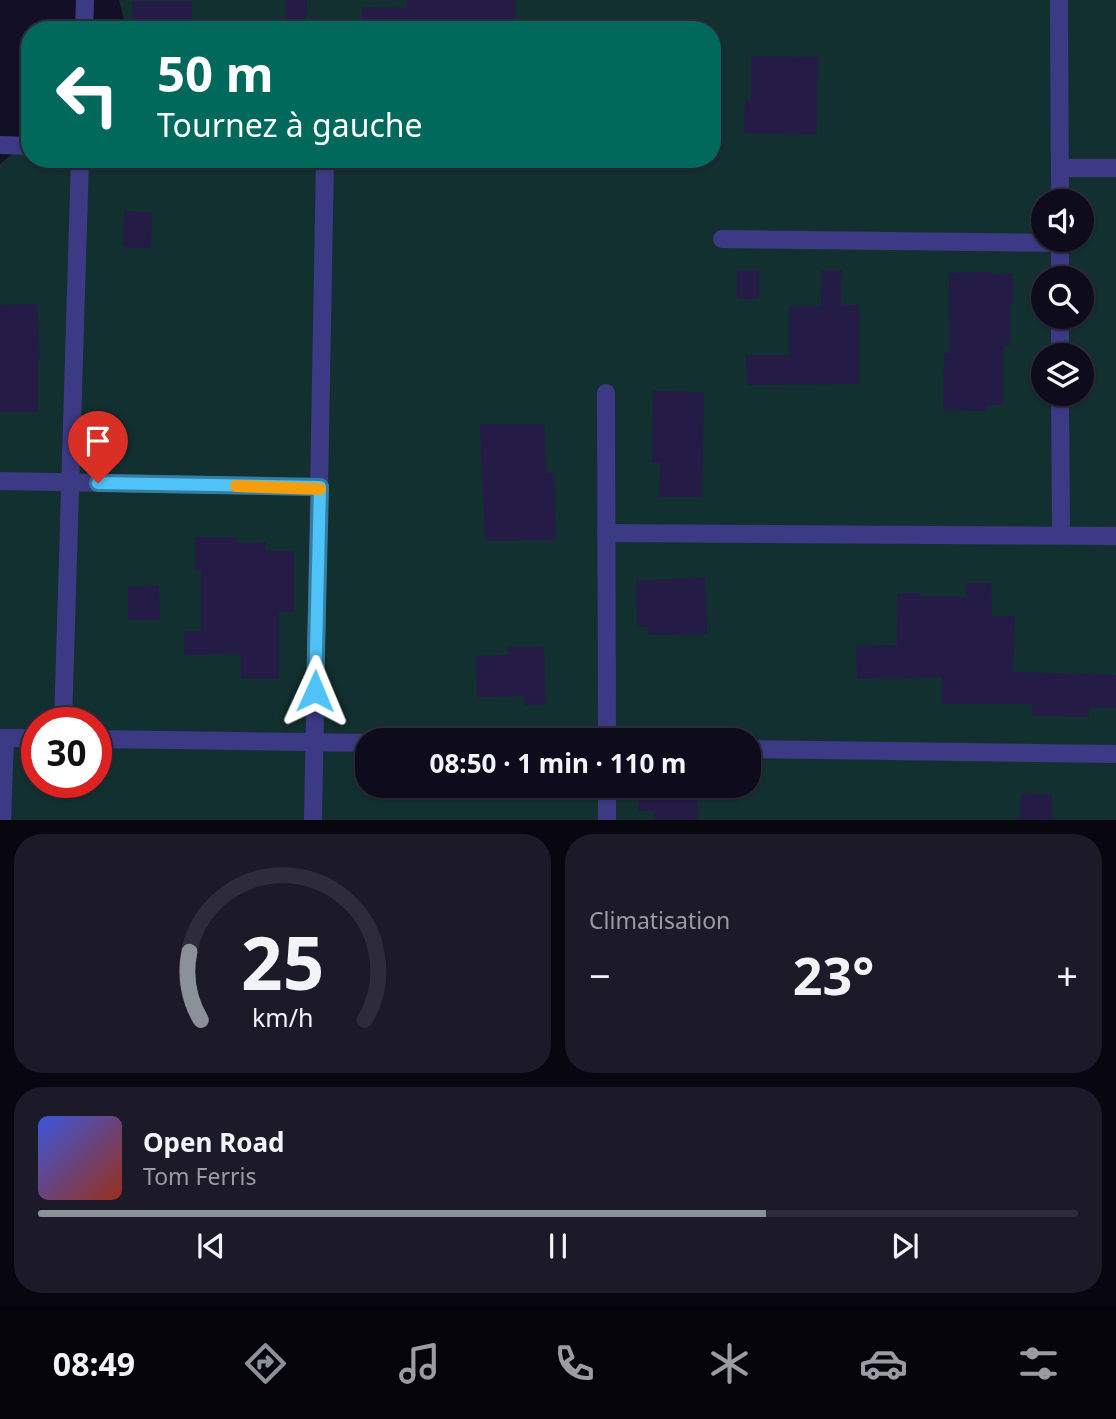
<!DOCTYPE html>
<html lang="fr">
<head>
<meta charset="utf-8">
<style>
	body { margin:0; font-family:"Noto Sans",sans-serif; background:#1c1929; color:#f1f3f6; height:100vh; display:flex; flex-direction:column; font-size:26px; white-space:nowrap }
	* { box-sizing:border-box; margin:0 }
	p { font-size:23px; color:#9b9ba3 }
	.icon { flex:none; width:38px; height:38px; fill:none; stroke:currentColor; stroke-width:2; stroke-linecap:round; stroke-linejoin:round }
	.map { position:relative; height:820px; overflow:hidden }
	.sheet { display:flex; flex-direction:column; gap:14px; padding:14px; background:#08060f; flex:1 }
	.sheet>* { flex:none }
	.hud { position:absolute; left:21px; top:21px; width:700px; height:147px; border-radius:28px; box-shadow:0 2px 5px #0004,0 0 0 2px #2e2b3b; background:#00695c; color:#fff; overflow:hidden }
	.tools { position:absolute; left:1031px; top:189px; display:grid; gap:14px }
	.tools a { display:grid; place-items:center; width:63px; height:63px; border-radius:50%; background:#0e0b1c; box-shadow:0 2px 5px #0004,0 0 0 2px #2e2b3b; font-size:35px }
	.speed { position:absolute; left:21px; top:707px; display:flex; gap:14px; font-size:35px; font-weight:700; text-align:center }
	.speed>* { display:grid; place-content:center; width:91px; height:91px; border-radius:50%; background:#0e0b1c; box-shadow:0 2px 5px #0004,0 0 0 2px #2e2b3b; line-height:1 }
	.speed .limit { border:10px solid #d22; background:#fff; color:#111 }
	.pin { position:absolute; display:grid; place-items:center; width:60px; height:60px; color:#fff; margin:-72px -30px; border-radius:50% 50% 50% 0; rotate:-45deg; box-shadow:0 0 7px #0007 }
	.pin .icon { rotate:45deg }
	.me { position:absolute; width:77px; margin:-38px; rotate:1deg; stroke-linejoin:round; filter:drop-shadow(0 0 5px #0008) }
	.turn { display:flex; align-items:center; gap:24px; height:147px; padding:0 21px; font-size:32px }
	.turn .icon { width:91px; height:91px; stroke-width:2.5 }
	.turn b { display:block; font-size:49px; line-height:60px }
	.big { font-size:52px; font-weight:700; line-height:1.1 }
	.sheet .widget { flex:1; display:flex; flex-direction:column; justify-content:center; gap:10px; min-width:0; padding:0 24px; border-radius:28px; background:#1c1929 }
	.sheet .dial { align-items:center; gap:0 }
	.dial svg { height:182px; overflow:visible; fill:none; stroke:#2e2b3b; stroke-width:7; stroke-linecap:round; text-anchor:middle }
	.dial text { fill:#f1f3f6; stroke:none }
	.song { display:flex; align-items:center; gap:21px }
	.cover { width:84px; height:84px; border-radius:10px; background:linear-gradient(135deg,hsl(230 70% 55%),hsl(10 70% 35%)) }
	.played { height:7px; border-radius:4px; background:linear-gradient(90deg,#8c9099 70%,#2e2b3b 70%) }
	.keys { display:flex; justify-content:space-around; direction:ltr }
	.heat { display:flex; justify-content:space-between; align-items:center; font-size:38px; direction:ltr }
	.sheet .tiles { flex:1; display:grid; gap:14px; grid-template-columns:1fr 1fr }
	.widget:last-child { grid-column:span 2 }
	.trip { position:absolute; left:355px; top:728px; width:406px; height:70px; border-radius:28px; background:#0e0b1c; box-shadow:0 2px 5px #0004,0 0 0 2px #2e2b3b; font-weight:700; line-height:70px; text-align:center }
	.tab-bar { display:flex; height:112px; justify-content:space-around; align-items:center; background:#06040b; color:#9b9ba3 }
	.tab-bar .icon { width:49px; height:49px }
	.tab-bar .selected { color:#8c9099 }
	.tab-bar b { font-size:32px; color:#f1f3f6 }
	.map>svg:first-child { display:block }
	.green { fill:#12302f; fill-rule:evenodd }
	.building { fill:#241b47 }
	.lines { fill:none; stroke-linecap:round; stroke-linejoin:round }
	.minor { stroke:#3d3a85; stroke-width:18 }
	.route-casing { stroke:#337fa1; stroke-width:18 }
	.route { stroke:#4fc3f7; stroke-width:12 }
	.slow { stroke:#f59e0b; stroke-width:12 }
</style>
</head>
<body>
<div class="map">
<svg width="1116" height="821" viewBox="0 0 1116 821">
	<rect width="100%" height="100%" fill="#130f26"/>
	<!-- green -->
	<path class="green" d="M119,0H1116V820L0,821V164L30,140V159H712V30H127ZM1043,201H1082V240H1043ZM1043,278H1082V317H1043ZM1043,355H1082V394H1043ZM37,723H96V782H37ZM368,740H749V786H368Z"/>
	<!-- building -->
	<g class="building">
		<polygon points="286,0 307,0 306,30 285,30"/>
		<polygon points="406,0 515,0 515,30 363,30 362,7 406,8"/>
		<polygon points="132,1 192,1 192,30 133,30"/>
		<polygon points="751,56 818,57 817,134 744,133 745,99 751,99"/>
		<polygon points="124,211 152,212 151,248 123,247"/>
		<rect x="737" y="270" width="22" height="29"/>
		<polygon points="822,270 842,270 841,305 859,305 859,384 747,385 746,355 789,355 789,306 821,306"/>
		<polygon points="992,272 992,275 1013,274 1013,304 1010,304 1010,346 1003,346 1003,405 987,405 987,411 943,410 944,353 950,353 949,273"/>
		<polygon points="37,304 40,359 38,359 38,412 0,412 0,305"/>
		<polygon points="653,391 704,392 702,497 659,497 660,463 652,463"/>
		<polygon points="480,424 545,424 546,473 554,473 556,540 485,541"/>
		<polygon points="195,537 237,537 237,543 266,542 266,551 294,551 294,612 279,612 279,679 241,679 241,654 184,655 184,631 201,631 201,571 195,571"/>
		<polygon points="705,578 707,634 649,635 648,627 637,627 636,580"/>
		<polygon points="966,583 991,583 992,616 1015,616 1013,672 1116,675 1116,708 1089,708 1089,717 1032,716 1032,704 942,704 942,677 857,679 856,646 897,645 898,593 920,593 920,596 966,597"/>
		<polygon points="159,586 160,620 128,620 128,587"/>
		<polygon points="544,646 546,705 525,706 524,696 477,697 476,656 508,655 507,647"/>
		<polygon points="638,786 698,786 698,821 654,820 654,811 638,811"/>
		<polygon points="1021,794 1052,795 1052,821 1020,821"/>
	</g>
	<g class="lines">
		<!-- minor -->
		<g class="minor">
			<polyline points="1059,0 1060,201"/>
			<polyline points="84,30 85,0"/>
			<polyline points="0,145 30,146"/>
			<polyline points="1060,168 1116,168"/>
			<polyline points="722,239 1060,243"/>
			<polyline points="1060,240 1060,278"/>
			<polyline points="1060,317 1060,355"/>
			<polyline points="606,393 607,740"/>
			<polyline points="1060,394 1061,535"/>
			<polyline points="0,481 320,487"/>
			<polyline points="606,533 1116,536"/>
			<polyline points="63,723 80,159"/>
			<polyline points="0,738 37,738"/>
			<polyline points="96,739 368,743"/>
			<polyline points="749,749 1116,754"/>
			<polyline points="607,786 607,821"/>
			<polyline points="2,821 5,738"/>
			<polyline points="313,821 325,159"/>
		</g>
	</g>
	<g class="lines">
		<defs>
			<polyline id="route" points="98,483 320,487 315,691"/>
		</defs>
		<!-- route casing -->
		<use href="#route" class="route-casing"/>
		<!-- route -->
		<use href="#route" class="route"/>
		<!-- slow -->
		<polyline class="slow" points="236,486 320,489"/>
	</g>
</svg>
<div class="tools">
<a><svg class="icon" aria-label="sound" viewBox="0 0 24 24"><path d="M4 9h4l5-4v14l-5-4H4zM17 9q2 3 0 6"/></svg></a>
<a><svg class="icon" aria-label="search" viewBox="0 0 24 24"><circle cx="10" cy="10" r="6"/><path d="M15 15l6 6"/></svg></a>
<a><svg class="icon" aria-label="layers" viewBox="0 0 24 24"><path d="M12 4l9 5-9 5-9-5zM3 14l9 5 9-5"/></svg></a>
</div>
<div class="speed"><div class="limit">30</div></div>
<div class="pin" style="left:98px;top:483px;background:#d93025"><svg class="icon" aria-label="arrive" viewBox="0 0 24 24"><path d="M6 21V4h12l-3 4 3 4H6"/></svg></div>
<svg class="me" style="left:315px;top:691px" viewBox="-20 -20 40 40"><path d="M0-17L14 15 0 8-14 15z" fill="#4fc3f7" stroke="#fff" stroke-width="4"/></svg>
<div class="trip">08:50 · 1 min · 110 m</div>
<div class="hud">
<div class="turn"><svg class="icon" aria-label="left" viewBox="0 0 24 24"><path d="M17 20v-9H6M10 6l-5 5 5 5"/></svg><div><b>50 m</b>Tournez à gauche</div></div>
</div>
</div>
<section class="sheet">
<div class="tiles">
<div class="widget dial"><svg viewBox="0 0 100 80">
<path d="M14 69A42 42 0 1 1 86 69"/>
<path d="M14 69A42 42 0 0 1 9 39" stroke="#8c9099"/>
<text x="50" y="56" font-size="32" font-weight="700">25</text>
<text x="50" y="72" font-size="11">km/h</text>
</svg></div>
<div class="widget"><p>Climatisation</p>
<div class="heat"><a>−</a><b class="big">23°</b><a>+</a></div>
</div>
<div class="widget">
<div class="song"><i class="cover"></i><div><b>Open Road</b><p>Tom Ferris</p></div></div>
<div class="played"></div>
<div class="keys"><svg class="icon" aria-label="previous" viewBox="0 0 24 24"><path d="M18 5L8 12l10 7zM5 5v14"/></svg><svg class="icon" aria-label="pause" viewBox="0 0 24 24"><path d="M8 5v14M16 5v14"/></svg><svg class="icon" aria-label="next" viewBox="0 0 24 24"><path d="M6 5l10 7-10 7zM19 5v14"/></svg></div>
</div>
</div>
</section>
<nav class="tab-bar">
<b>08:49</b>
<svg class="icon selected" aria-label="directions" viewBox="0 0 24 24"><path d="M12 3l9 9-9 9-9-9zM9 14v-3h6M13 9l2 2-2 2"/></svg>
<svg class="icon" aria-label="music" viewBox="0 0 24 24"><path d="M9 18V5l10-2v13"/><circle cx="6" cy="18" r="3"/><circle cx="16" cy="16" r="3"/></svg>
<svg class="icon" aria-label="phone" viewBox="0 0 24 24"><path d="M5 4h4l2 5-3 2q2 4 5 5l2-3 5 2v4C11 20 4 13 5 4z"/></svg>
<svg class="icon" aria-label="climate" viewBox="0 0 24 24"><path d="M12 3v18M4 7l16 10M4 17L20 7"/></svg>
<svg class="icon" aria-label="car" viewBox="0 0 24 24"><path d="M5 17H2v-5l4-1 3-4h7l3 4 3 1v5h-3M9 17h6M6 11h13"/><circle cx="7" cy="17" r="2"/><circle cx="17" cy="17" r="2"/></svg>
<svg class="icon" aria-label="filters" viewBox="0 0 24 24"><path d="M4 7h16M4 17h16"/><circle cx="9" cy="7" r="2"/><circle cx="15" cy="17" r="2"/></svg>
</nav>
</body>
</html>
